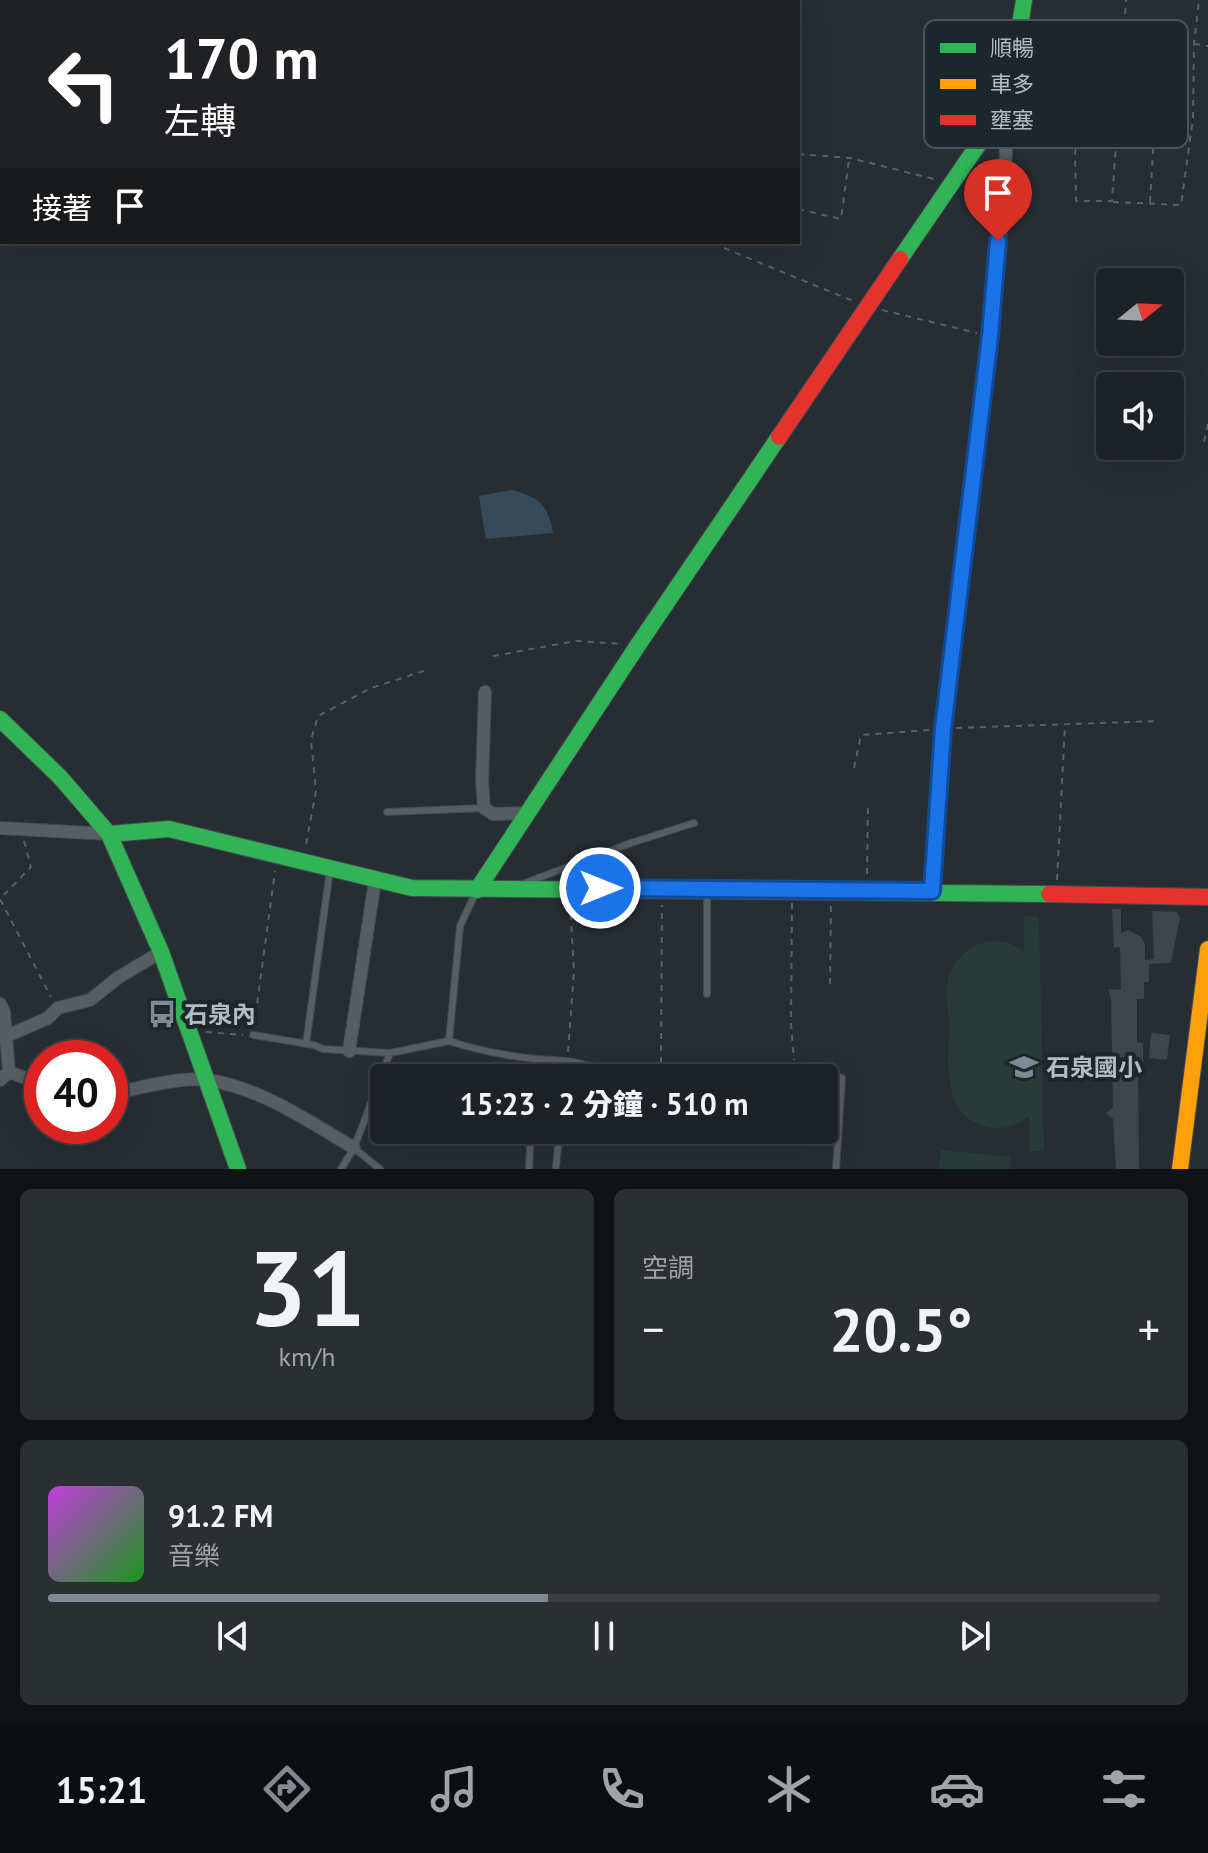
<!DOCTYPE html>
<html lang="zh-TW">
<head>
<meta charset="utf-8">
<style>
	body { margin:0; font-family:"PT Sans","Noto Sans TC",sans-serif; background:#2a2f32; color:#f1f3f6; height:100vh; display:flex; flex-direction:column; font-size:30px; white-space:nowrap }
	* { box-sizing:border-box; margin:0 }
	p { font-size:26px; color:#a0a4a7 }
	.icon { flex:none; width:44px; height:44px; fill:none; stroke:currentColor; stroke-width:2; stroke-linecap:round; stroke-linejoin:round }
	.map { position:relative; height:1169px; overflow:hidden }
	.drawer { display:flex; flex-direction:column; gap:20px; padding:20px; background:#101315; flex:1 }
	.drawer>* { flex:none }
	.guide { position:absolute; left:0px; top:0px; width:800px; height:244px; box-shadow:0 8px 32px #0002,0 0 0 2px #3b3f43; background:#202124; color:#fff; overflow:hidden }
	.needle { width:52px; rotate:72deg }
	.buttons { position:absolute; left:1096px; top:268px; display:grid; gap:16px }
	.buttons a { display:grid; place-items:center; width:88px; height:88px; border-radius:8px; background:#1d2226; box-shadow:0 8px 32px #0002,0 0 0 2px #3b3f43; font-size:40px }
	.speed { position:absolute; left:24px; top:1040px; display:flex; gap:16px; font-size:40px; font-weight:700; text-align:center }
	.speed>* { display:grid; place-content:center; width:104px; height:104px; border-radius:50%; background:#1d2226; box-shadow:0 8px 32px #0002,0 0 0 2px #3b3f43; line-height:1 }
	.speed .limit { border:12px solid #d22; background:#fff; color:#111 }
	.pin { position:absolute; display:grid; place-items:center; width:68px; height:68px; color:#fff; margin:-82px -34px; border-radius:50% 50% 50% 0; rotate:-45deg; box-shadow:0 0 8px #0007 }
	.pin .icon { rotate:45deg }
	.me { position:absolute; width:88px; margin:-44px; rotate:90deg; stroke-linejoin:round; filter:drop-shadow(0 0 6px #0008) }
	.turn { display:flex; align-items:center; gap:28px; height:168px; padding:0 32px; font-size:36px }
	.turn .icon { width:104px; height:104px; stroke-width:2.5 }
	.turn b { display:block; font-size:56px; line-height:68px }
	.then { display:flex; align-items:center; height:76px; padding:0 32px; background:#0003; gap:16px; font-size:30px }
	.big { font-size:60px; font-weight:800; line-height:1.1 }
	.drawer .tile { flex:1; display:flex; flex-direction:column; justify-content:center; gap:12px; min-width:0; padding:0 28px; border-radius:12px; background:#2a2f32 }
	.drawer .dial { align-items:center; gap:0 }
	.dial b { font-size:104px; line-height:1 }
	.song { display:flex; align-items:center; gap:24px }
	.cover { width:96px; height:96px; border-radius:12px; background:linear-gradient(135deg,hsl(290 70% 55%),hsl(120 70% 35%)) }
	.played { height:8px; border-radius:4px; background:linear-gradient(90deg,#818a92 45%,#3b3f43 45%) }
	.keys { display:flex; justify-content:space-around; direction:ltr }
	.heat { display:flex; justify-content:space-between; align-items:center; font-size:44px; direction:ltr }
	.drawer .tiles { flex:1; display:grid; gap:20px; grid-template-columns:1fr 1fr }
	.tile:last-child { grid-column:span 2 }
	.trip { position:absolute; left:370px; top:1064px; width:468px; height:80px; border-radius:8px; background:#1d2226; box-shadow:0 8px 32px #0002,0 0 0 2px #3b3f43; font-weight:800; line-height:80px; text-align:center }
	.dock { display:flex; height:128px; justify-content:space-around; align-items:center; background:#0c0e0f; color:#a0a4a7 }
	.dock .icon { width:56px; height:56px }
	.dock .current { color:#818a92 }
	.dock b { font-size:36px; color:#f1f3f6 }
	.map>svg:first-child { display:block }
	.green { fill:#273b39 }
	.water { fill:#354b5b }
	.building { fill:#3f454a }
	.lines { fill:none; stroke-linecap:round; stroke-linejoin:round }
	.lane-casing { stroke:#454a4e; stroke-width:8 }
	.street-casing { stroke:#454a4e; stroke-width:14 }
	.fast-casing { stroke:#454a4e; stroke-width:18 }
	.slow-casing { stroke:#454a4e; stroke-width:18 }
	.jam-casing { stroke:#454a4e; stroke-width:18 }
	.path { stroke:#5b6166; stroke-width:2; stroke-dasharray:6 6; stroke-linecap:butt }
	.lane { stroke:#575d62; stroke-width:6 }
	.street { stroke:#575d62; stroke-width:12 }
	.fast { stroke:#30b455; stroke-width:16 }
	.slow { stroke:#ff9f0a; stroke-width:16 }
	.jam { stroke:#e5322d; stroke-width:16 }
	.route-casing { stroke:#114b97; stroke-width:20 }
	.route { stroke:#1a73e8; stroke-width:14 }
	.labels { text-anchor:middle; dominant-baseline:central; stroke-width:8; stroke-linejoin:round; paint-order:stroke }
	.poi-label { font-size:24px; font-weight:bold; fill:#b1bcc5; stroke:#1b262d; text-anchor:start }
	.key { fill:#1b262d; stroke:#48535b; stroke-width:2 }
	.key-label { font-size:22px; fill:#b1bcc5 }
</style>
</head>
<body>
<div class="map">
<svg width="1208" height="1169" viewBox="0 0 1208 1169">
	<rect width="100%" height="100%" fill="#272e33"/>
	<!-- green -->
	<g class="green">
		<path d="M1024,916L1039,917L1044,1151H1029V1116C1016,1126 1001,1131 984,1126C940,1114 949,1059 949,1024C949,1011 945,994 948,981C956,945 996,929 1024,952Z"/>
		<polygon points="941,1150 1011,1157 1010,1169 939,1169"/>
	</g>
	<!-- water -->
	<path class="water" d="M512,490C539,497 548,505 553,533L486,539L479,496Z"/>
	<!-- building -->
	<g class="building">
		<polygon points="1112,909 1121,909 1121,933 1128,930 1141,937 1145,944 1145,960 1154,959 1152,911 1177,912 1180,918 1171,963 1149,964 1149,982 1144,982 1144,999 1137,999 1137,1042 1143,1043 1143,1062 1138,1062 1139,1169 1116,1169 1113,1119 1106,1113 1113,1107 1111,997 1108,989 1121,990 1120,947 1114,948"/>
		<polygon points="1151,1033 1170,1035 1167,1060 1149,1058"/>
	</g>
	<g class="lines">
		<defs>
			<g id="lane">
				<polyline points="387,812 484,808"/>
				<polyline points="525,883 631,843 694,823"/>
				<polyline points="707,994 707,893"/>
				<polyline points="253,1035 314,1045 323,1049 390,1053"/>
				<path d="M449,1041C477,1050 506,1056 536,1059C553,1061 569,1059 585,1065L661,1071"/>
				<polyline points="306,1044 330,870"/>
				<polyline points="795,1069 842,1078 836,1169"/>
				<polyline points="534,1078 535,1059"/>
				<polyline points="564,1078 566,1061"/>
				<polyline points="556,1166 560,1130"/>
				<polyline points="341,1169 354,1148"/>
				<polyline points="380,1169 354,1148 390,1053 449,1041 460,926 476,892"/>
				<polyline points="529,1169 531,1130"/>
			</g>
			<g id="street">
				<polyline points="485,692 482,780 484,808 493,814 528,813"/>
				<polyline points="0,828 109,834"/>
				<path d="M932,891C936,837 938,782 943,728C964,519 1002,311 1008,101"/>
				<polyline points="0,1004 4,1012 9,1072"/>
				<polyline points="0,1039 48,1018 58,1008 90,1000 119,977 161,952"/>
				<polyline points="349,1051 375,881"/>
				<polyline points="0,1080 9,1072 42,1084"/>
				<path d="M110,1095C136,1088 182,1076 208,1080C261,1088 308,1121 354,1148"/>
			</g>
			<g id="fast">
				<polyline points="900,259 1008,101 1024,0"/>
				<polyline points="0,719 60,777 109,834 161,952 238,1169"/>
				<polyline points="109,834 169,829 412,888 1049,894"/>
				<polyline points="477,890 638,645 779,437"/>
			</g>
			<polyline id="slow" points="1180,1169 1208,949"/>
			<g id="jam">
				<polyline points="779,437 900,259"/>
				<polyline points="1049,894 1208,897"/>
			</g>
		</defs>
		<!-- lane casing -->
		<use href="#lane" class="lane-casing"/>
		<!-- street casing -->
		<use href="#street" class="street-casing"/>
		<!-- fast casing -->
		<use href="#fast" class="fast-casing"/>
		<!-- slow casing -->
		<use href="#slow" class="slow-casing"/>
		<!-- jam casing -->
		<use href="#jam" class="jam-casing"/>
		<!-- path -->
		<g class="path">
			<polyline points="1034,44 1082,53 1122,50"/>
			<polyline points="1194,44 1208,46"/>
			<polyline points="1082,53 1075,155 1076,201 1112,201 1126,0"/>
			<polyline points="798,154 850,158 938,180"/>
			<polyline points="1113,202 1181,205 1193,118 1194,44 1199,0"/>
			<polyline points="1150,202 1159,48"/>
			<polyline points="798,209 841,219 849,159"/>
			<polyline points="724,248 853,301"/>
			<polyline points="882,310 977,333"/>
			<polyline points="1208,424 1204,442 1208,445"/>
			<polyline points="493,656 576,641 622,644"/>
			<polyline points="956,728 1159,721"/>
			<polyline points="854,768 861,735 930,730"/>
			<polyline points="24,841 31,867 0,899 51,997"/>
			<polyline points="306,844 316,791 311,740 318,716 371,688 427,670"/>
			<polyline points="867,874 868,803"/>
			<polyline points="1057,880 1065,724"/>
			<polyline points="792,903 791,1024 794,1060"/>
			<polyline points="830,984 831,903"/>
			<polyline points="254,1027 275,871"/>
			<polyline points="206,1032 243,1035"/>
			<polyline points="568,1052 574,971 570,903"/>
			<polyline points="661,1063 662,905"/>
			<polyline points="671,1071 785,1069"/>
		</g>
		<!-- lane -->
		<use href="#lane" class="lane"/>
		<!-- street -->
		<use href="#street" class="street"/>
		<!-- fast -->
		<use href="#fast" class="fast"/>
		<!-- slow -->
		<use href="#slow" class="slow"/>
		<!-- jam -->
		<use href="#jam" class="jam"/>
	</g>
	<g class="lines">
		<defs>
			<polyline id="route" points="600,888 932,891 943,729 990,336 998,241"/>
		</defs>
		<!-- route casing -->
		<use href="#route" class="route-casing"/>
		<!-- route -->
		<use href="#route" class="route"/>
	</g>
	<!-- icons -->
	<defs>
		<symbol id="bus-bare" viewBox="-9 -9 18 18"><path d="M-5-6H5V4H4V6H2V4H-2V6H-4V4H-5ZM-3.5-4V0h7V-4ZM-3.5 1.2v1.5H-2V1.2ZM2 1.2v1.5H3.5V1.2Z" fill="#818a92" stroke="#1b262d" stroke-width="2.5" paint-order="stroke"/></symbol>
		<symbol id="school-bare" viewBox="-9 -9 18 18"><path d="M0-5L7-2L0 1L-7-2ZM-4 1L0 2.5L4 1V4Q0 6-4 4Z" fill="#818a92" stroke="#1b262d" stroke-width="2.5" paint-order="stroke"/></symbol>
	</defs>
	<g fill-rule="evenodd">
		<use href="#bus-bare" x="142" y="994" width="40" height="40"/>
		<use href="#school-bare" x="1004" y="1047" width="40" height="40"/>
	</g>
	<g class="labels">
		<!-- poi labels -->
		<g class="poi-label">
			<text x="184" y="1014">石泉內</text>
			<text x="1046" y="1067">石泉國小</text>
		</g>
	</g>
	<!-- legend -->
	<rect x="924" y="20" width="264" height="128" rx="12" class="key"/>
	<rect x="940" y="43" width="36" height="10" fill="#30b455"/>
	<rect x="940" y="79" width="36" height="10" fill="#ff9f0a"/>
	<rect x="940" y="115" width="36" height="10" fill="#e5322d"/>
	<g class="key-label">
		<text x="990" y="56">順暢</text>
		<text x="990" y="92">車多</text>
		<text x="990" y="128">壅塞</text>
	</g>
</svg>
<div class="buttons">
<a><svg class="needle" viewBox="-14 -14 28 28"><path d="M0-13l5 13h-10z" fill="#e53935"/><path d="M0 13l5-13h-10z" fill="#a0a4a7"/></svg></a>
<a><svg class="icon" aria-label="sound" viewBox="0 0 24 24"><path d="M4 9h4l5-4v14l-5-4H4zM17 9q2 3 0 6"/></svg></a>
</div>
<div class="speed"><div class="limit">40</div></div>
<div class="pin" style="left:998px;top:241px;background:#d93025"><svg class="icon" aria-label="arrive" viewBox="0 0 24 24"><path d="M6 21V4h12l-3 4 3 4H6"/></svg></div>
<svg class="me" style="left:600px;top:888px" viewBox="-20 -20 40 40"><circle r="17" fill="#1a73e8" stroke="#fff" stroke-width="3"/><path d="M0-11L8 9 0 5-8 9z" fill="#fff"/></svg>
<div class="trip">15:23 · 2 分鐘 · 510 m</div>
<div class="guide">
<div class="turn"><svg class="icon" aria-label="left" viewBox="0 0 24 24"><path d="M17 20v-9H6M10 6l-5 5 5 5"/></svg><div><b>170 m</b>左轉</div></div>
<div class="then">接著<svg class="icon" aria-label="arrive" viewBox="0 0 24 24"><path d="M6 21V4h12l-3 4 3 4H6"/></svg></div>
</div>
</div>
<section class="drawer">
<div class="tiles">
<div class="tile dial"><b>31</b><p>km/h</p></div>
<div class="tile"><p>空調</p>
<div class="heat"><a>−</a><b class="big">20.5°</b><a>+</a></div>
</div>
<div class="tile">
<div class="song"><i class="cover"></i><div><b>91.2 FM</b><p>音樂</p></div></div>
<div class="played"></div>
<div class="keys"><svg class="icon" aria-label="previous" viewBox="0 0 24 24"><path d="M18 5L8 12l10 7zM5 5v14"/></svg><svg class="icon" aria-label="pause" viewBox="0 0 24 24"><path d="M8 5v14M16 5v14"/></svg><svg class="icon" aria-label="next" viewBox="0 0 24 24"><path d="M6 5l10 7-10 7zM19 5v14"/></svg></div>
</div>
</div>
</section>
<nav class="dock">
<b>15:21</b>
<svg class="icon current" aria-label="directions" viewBox="0 0 24 24"><path d="M12 3l9 9-9 9-9-9zM9 14v-3h6M13 9l2 2-2 2"/></svg>
<svg class="icon" aria-label="music" viewBox="0 0 24 24"><path d="M9 18V5l10-2v13"/><circle cx="6" cy="18" r="3"/><circle cx="16" cy="16" r="3"/></svg>
<svg class="icon" aria-label="phone" viewBox="0 0 24 24"><path d="M5 4h4l2 5-3 2q2 4 5 5l2-3 5 2v4C11 20 4 13 5 4z"/></svg>
<svg class="icon" aria-label="climate" viewBox="0 0 24 24"><path d="M12 3v18M4 7l16 10M4 17L20 7"/></svg>
<svg class="icon" aria-label="car" viewBox="0 0 24 24"><path d="M5 17H2v-5l4-1 3-4h7l3 4 3 1v5h-3M9 17h6M6 11h13"/><circle cx="7" cy="17" r="2"/><circle cx="17" cy="17" r="2"/></svg>
<svg class="icon" aria-label="filters" viewBox="0 0 24 24"><path d="M4 7h16M4 17h16"/><circle cx="9" cy="7" r="2"/><circle cx="15" cy="17" r="2"/></svg>
</nav>
</body>
</html>
